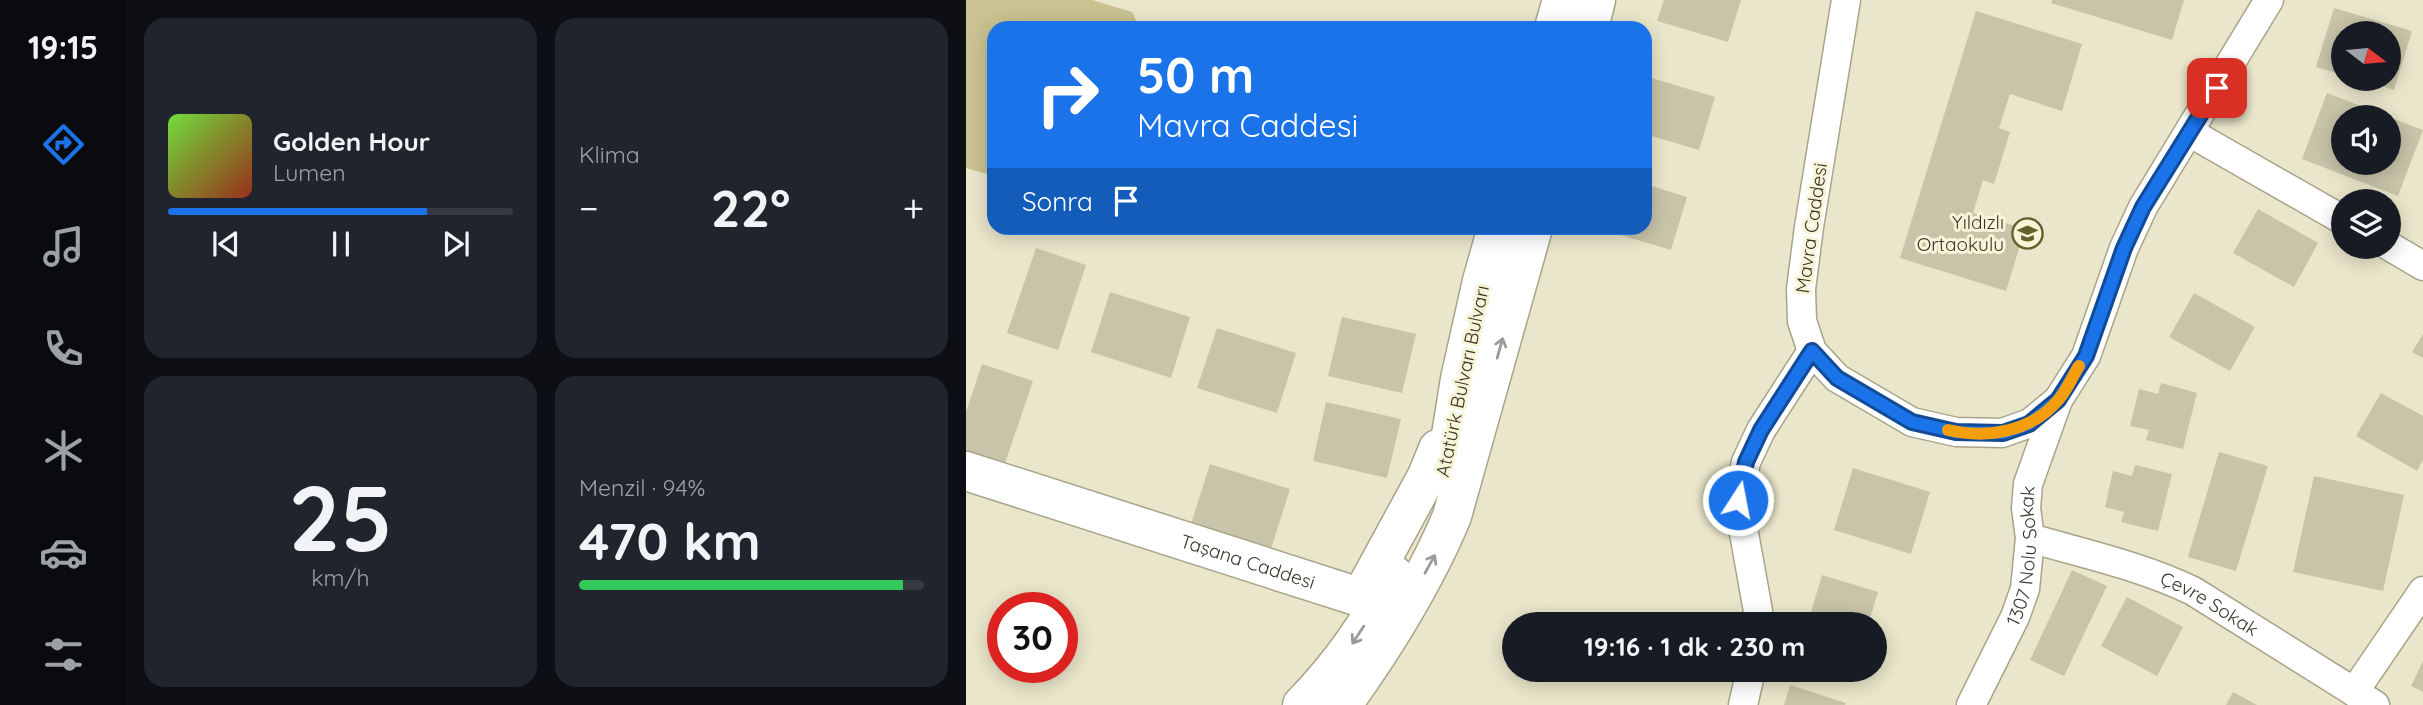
<!DOCTYPE html>
<html lang="tr">
<head>
<meta charset="utf-8">
<style>
	body { margin:0; font-family:Quicksand,sans-serif; background:#20242c; color:#f1f3f6; height:100vh; display:flex; flex-direction:column; font-size:26px; white-space:nowrap }
	* { box-sizing:border-box; margin:0 }
	p { font-size:23px; color:#9ea1a6 }
	.icon { flex:none; width:38px; height:38px; fill:none; stroke:currentColor; stroke-width:2; stroke-linecap:round; stroke-linejoin:round }
	.map { position:relative; flex:1; overflow:hidden }
	.details { display:flex; flex-direction:column; gap:18px; padding:18px; background:#0d0f14; width:840px }
	.details>* { flex:none }
	.banner { position:absolute; left:21px; top:21px; width:665px; height:214px; border-radius:21px; box-shadow:0 4px 18px #0003; background:#1a73e8; color:#fff; overflow:hidden }
	.needle { width:46px; rotate:106deg }
	.controls { position:absolute; left:1365px; top:21px; display:grid; gap:14px }
	.controls a { display:grid; place-items:center; width:70px; height:70px; border-radius:50%; background:#171b24; box-shadow:0 4px 18px #0003; font-size:35px }
	.speed { position:absolute; left:21px; top:592px; display:flex; gap:14px; font-size:35px; font-weight:700; text-align:center }
	.speed>* { display:grid; place-content:center; width:91px; height:91px; border-radius:50%; background:#171b24; box-shadow:0 4px 18px #0003; line-height:1 }
	.speed .limit { border:10px solid #d22; background:#fff; color:#111 }
	.pin { position:absolute; display:grid; place-items:center; width:60px; height:60px; color:#fff; margin:-30px; border-radius:14px; box-shadow:0 4px 10px #0006 }
	.me { position:absolute; width:77px; margin:-38px; rotate:11deg; stroke-linejoin:round; filter:drop-shadow(0 0 5px #0008) }
	.turn { display:flex; align-items:center; gap:24px; height:147px; padding:0 35px; font-size:32px }
	.turn .icon { width:91px; height:91px; stroke-width:2.5 }
	.turn b { display:block; font-size:49px; line-height:60px }
	.then { display:flex; align-items:center; height:66px; padding:0 35px; background:#0003; gap:14px; font-size:26px }
	.big { font-size:52px; font-weight:800; line-height:1.1 }
	.details .tile { flex:1; display:flex; flex-direction:column; justify-content:center; gap:10px; min-width:0; padding:0 24px; border-radius:21px; background:#20242c }
	.details .dial { align-items:center; gap:0 }
	.dial b { font-size:91px; line-height:1 }
	.song { display:flex; align-items:center; gap:21px }
	.cover { width:84px; height:84px; border-radius:10px; background:linear-gradient(135deg,hsl(100 70% 55%),hsl(10 70% 35%)) }
	.played { height:7px; border-radius:4px; background:linear-gradient(90deg,#1a73e8 75%,#363941 75%) }
	.keys { display:flex; justify-content:space-around; direction:ltr }
	.heat { display:flex; justify-content:space-between; align-items:center; font-size:38px; direction:ltr }
	.charge { height:10px; border-radius:5px; background:linear-gradient(90deg,#34c759 94%,#363941 0) }
	.details .tiles { flex:1; display:grid; gap:18px; grid-template-columns:repeat(2,1fr) }
	.trip { position:absolute; left:536px; top:612px; width:385px; height:70px; border-radius:35px; background:#171b24; box-shadow:0 4px 18px #0003; font-weight:800; line-height:70px; text-align:center }
	main { display:flex; flex:1; min-height:0 }
	.tab-bar { display:flex; flex-direction:column; width:126px; justify-content:space-around; align-items:center; background:#090b0e; color:#9ea1a6 }
	.tab-bar .icon { width:49px; height:49px }
	.tab-bar .active { color:#1a73e8 }
	.tab-bar b { font-size:32px; color:#f1f3f6 }
	.map>svg:first-child { display:block }
	.green { fill:#cac290 }
	.building { fill:#c8c4a9; fill-rule:evenodd }
	.lines { fill:none; stroke-linecap:round; stroke-linejoin:round }
	.street-casing { stroke:#a8a489; stroke-width:31 }
	.secondary-casing { stroke:#a8a489; stroke-width:41 }
	.street { stroke:#fff; stroke-width:28 }
	.secondary { stroke:#fff; stroke-width:38 }
	.oneway { stroke:#9b9a94 }
	.route-casing { stroke:#114b97; stroke-width:18 }
	.route { stroke:#1a73e8; stroke-width:12 }
	.slow { stroke:#f59e0b; stroke-width:12 }
	.labels { text-anchor:middle; dominant-baseline:central; stroke-width:6; stroke-linejoin:round; paint-order:stroke }
	.poi-label { font-size:19px; fill:#37352a; stroke:#f8f4d8; text-anchor:end }
	.street-label { font-size:19px; fill:#37352a; stroke:#f8f4d8 }
</style>
</head>
<body>
<main>
<nav class="tab-bar">
<b>19:15</b>
<svg class="icon active" aria-label="directions" viewBox="0 0 24 24"><path d="M12 3l9 9-9 9-9-9zM9 14v-3h6M13 9l2 2-2 2"/></svg>
<svg class="icon" aria-label="music" viewBox="0 0 24 24"><path d="M9 18V5l10-2v13"/><circle cx="6" cy="18" r="3"/><circle cx="16" cy="16" r="3"/></svg>
<svg class="icon" aria-label="phone" viewBox="0 0 24 24"><path d="M5 4h4l2 5-3 2q2 4 5 5l2-3 5 2v4C11 20 4 13 5 4z"/></svg>
<svg class="icon" aria-label="climate" viewBox="0 0 24 24"><path d="M12 3v18M4 7l16 10M4 17L20 7"/></svg>
<svg class="icon" aria-label="car" viewBox="0 0 24 24"><path d="M5 17H2v-5l4-1 3-4h7l3 4 3 1v5h-3M9 17h6M6 11h13"/><circle cx="7" cy="17" r="2"/><circle cx="17" cy="17" r="2"/></svg>
<svg class="icon" aria-label="filters" viewBox="0 0 24 24"><path d="M4 7h16M4 17h16"/><circle cx="9" cy="7" r="2"/><circle cx="15" cy="17" r="2"/></svg>
</nav>
<section class="details">
<div class="tiles">
<div class="tile">
<div class="song"><i class="cover"></i><div><b>Golden Hour</b><p>Lumen</p></div></div>
<div class="played"></div>
<div class="keys"><svg class="icon" aria-label="previous" viewBox="0 0 24 24"><path d="M18 5L8 12l10 7zM5 5v14"/></svg><svg class="icon" aria-label="pause" viewBox="0 0 24 24"><path d="M8 5v14M16 5v14"/></svg><svg class="icon" aria-label="next" viewBox="0 0 24 24"><path d="M6 5l10 7-10 7zM19 5v14"/></svg></div>
</div>
<div class="tile"><p>Klima</p>
<div class="heat"><a>−</a><b class="big">22°</b><a>+</a></div>
</div>
<div class="tile dial"><b>25</b><p>km/h</p></div>
<div class="tile"><p>Menzil · 94%</p><b class="big">470 km</b><div class="charge"></div></div>
</div>
</section>
<div class="map">
<svg width="1457" height="705" viewBox="0 0 1457 705">
	<rect width="100%" height="100%" fill="#eae6cb"/>
	<!-- green -->
	<polygon class="green" points="0,0 126,0 166,12 174,28 28,28 28,176 0,168"/>
	<!-- building -->
	<g class="building">
		<polygon points="698,0 775,0 762,42 691,21"/>
		<polygon points="1086,0 1218,0 1206,40 1085,3"/>
		<polygon points="1368,8 1446,31 1428,90 1392,79 1423,79 1423,33 1377,33 1377,75 1350,67"/>
		<polygon points="1010,11 1116,44 1096,111 1044,94 1033,128 1044,132 1028,184 1017,180 1007,213 1059,229 1040,291 934,258"/>
		<polygon points="679,76 749,97 733,150 679,134"/>
		<path d="M1361,93L1457,130L1432,196L1336,159ZM1377,117H1423V163H1377Z"/>
		<polygon points="679,184 721,197 705,250 631,228 679,228"/>
		<polygon points="1292,209 1352,243 1328,287 1267,253"/>
		<polygon points="70,248 120,265 92,350 41,333"/>
		<polygon points="144,292 224,317 205,378 125,352"/>
		<polygon points="1228,293 1289,327 1264,371 1203,337"/>
		<polygon points="376,317 450,334 436,393 362,376"/>
		<polygon points="251,328 330,353 311,413 231,388"/>
		<polygon points="1457,334 1457,358 1446,352"/>
		<polygon points="16,364 67,381 38,466 0,453 0,412"/>
		<polygon points="1195,383 1231,393 1217,449 1180,440 1183,430 1164,426 1173,389 1192,394"/>
		<polygon points="1415,393 1457,416 1457,460 1451,471 1390,436"/>
		<polygon points="360,402 435,419 421,478 347,461"/>
		<polygon points="1253,452 1302,466 1270,571 1222,557"/>
		<polygon points="244,464 324,489 305,549 225,524"/>
		<polygon points="1169,465 1206,474 1192,531 1155,522 1158,512 1139,507 1147,471 1166,476"/>
		<polygon points="887,468 964,492 945,554 868,530"/>
		<polygon points="1348,476 1438,495 1417,591 1327,572"/>
		<polygon points="1106,570 1141,586 1098,676 1064,660"/>
		<polygon points="856,575 912,592 902,625 841,625"/>
		<polygon points="1161,597 1217,627 1191,676 1135,646"/>
		<polygon points="1457,661 1457,692 1445,686"/>
		<polygon points="824,685 880,703 879,705 818,705"/>
		<polygon points="1267,692 1291,705 1260,705"/>
	</g>
	<g class="lines">
		<defs>
			<g id="street">
				<polyline points="880,0 843,227 835,289 836,321 846,351 871,378 946,422 990,432 1036,433 1064,423 1092,400 1120,356 1158,248 1177,207 1303,0"/>
				<polyline points="1223,132 1377,220"/>
				<polyline points="1423,246 1457,266"/>
				<path id="s1" d="M1064,538C1119,554 1175,566 1227,591L1409,705"/>
				<polyline points="791,625 792,611 772,500 780,462 795,430 846,351"/>
				<polyline points="1388,692 1457,591"/>
				<polyline points="777,705 785,670"/>
				<path id="s2" d="M1005,705L1049,617L1059,589L1064,538L1060,508L1062,484L1092,400"/>
			</g>
			<g id="secondary">
				<polyline points="588,28 596,0"/>
				<polyline points="623,28 630,0"/>
				<path id="s3" d="M0,471L390,596L400,588L461,476L472,449L484,446"/>
				<polyline points="479,472 494,379 516,281 531,228"/>
				<path d="M336,705C372,668 405,622 428,575"/>
				<path d="M376,705C417,649 460,579 486,516L567,228"/>
			</g>
		</defs>
		<!-- street casing -->
		<use href="#street" class="street-casing"/>
		<!-- secondary casing -->
		<use href="#secondary" class="secondary-casing"/>
		<!-- street -->
		<use href="#street" class="street"/>
		<!-- secondary -->
		<use href="#secondary" class="secondary"/>
	</g>
	<!-- one-way arrows -->
	<defs><path id="oneway-shaft" d="M-6 0H5M1.5-3L5.5 0L1.5 3" fill="none" stroke-width="1.6" stroke-linecap="round" stroke-linejoin="round" transform="scale(1.75)"/></defs>
	<g class="oneway">
		<use href="#oneway-shaft" transform="translate(534 348) rotate(-74)"/>
		<use href="#oneway-shaft" transform="translate(464 564) rotate(-61)"/>
		<use href="#oneway-shaft" transform="translate(392 635) rotate(123)"/>
	</g>
	<g class="lines">
		<defs>
			<polyline id="route" points="772,500 780,462 795,430 846,351 871,378 946,422 990,432 1037,433 1063,424 1092,400 1120,356 1158,248 1177,207 1251,88"/>
		</defs>
		<!-- route casing -->
		<use href="#route" class="route-casing"/>
		<!-- route -->
		<use href="#route" class="route"/>
		<!-- slow -->
		<path class="slow" d="M982,430C1022,439 1066,432 1093,399C1101,390 1106,377 1113,366"/>
	</g>
	<!-- icons -->
	<defs>
		<symbol id="school-ring" viewBox="-11 -11 22 22"><circle r="9.5" fill="#f8f4d8" stroke="#675f2b" stroke-width="1.5"/><path d="M0-5L7-2L0 1L-7-2ZM-4 1L0 2.5L4 1V4Q0 6-4 4Z" fill="#675f2b"/></symbol>
	</defs>
	<g fill-rule="evenodd">
		<use href="#school-ring" x="1044" y="216" width="35" height="35"/>
	</g>
	<g class="labels">
		<!-- poi labels -->
		<g class="poi-label">
			<text x="1038" y="222">Yıldızlı<tspan x="1038" dy="22">Ortaokulu</tspan></text>
		</g>
		<!-- street labels -->
		<g class="street-label">
			<text transform="translate(845 228) rotate(-82)">Mavra Caddesi</text>
			<text transform="translate(496 381) rotate(-78)">Atatürk Bulvarı Bulvarı</text>
			<text stroke="none"><textPath href="#s2" startOffset="161">1307 Nolu Sokak</textPath></text>
			<text stroke="none"><textPath href="#s3" startOffset="296">Taşana Caddesi</textPath></text>
			<text stroke="none"><textPath href="#s1" startOffset="192">Çevre Sokak</textPath></text>
		</g>
	</g>
</svg>
<div class="controls">
<a><svg class="needle" viewBox="-14 -14 28 28"><path d="M0-13l5 13h-10z" fill="#e53935"/><path d="M0 13l5-13h-10z" fill="#9ea1a6"/></svg></a>
<a><svg class="icon" aria-label="sound" viewBox="0 0 24 24"><path d="M4 9h4l5-4v14l-5-4H4zM17 9q2 3 0 6"/></svg></a>
<a><svg class="icon" aria-label="layers" viewBox="0 0 24 24"><path d="M12 4l9 5-9 5-9-5zM3 14l9 5 9-5"/></svg></a>
</div>
<div class="speed"><div class="limit">30</div></div>
<div class="pin" style="left:1251px;top:88px;background:#d93025"><svg class="icon" aria-label="arrive" viewBox="0 0 24 24"><path d="M6 21V4h12l-3 4 3 4H6"/></svg></div>
<svg class="me" style="left:772px;top:500px" viewBox="-20 -20 40 40"><circle r="17" fill="#1a73e8" stroke="#fff" stroke-width="3"/><path d="M0-11L8 9 0 5-8 9z" fill="#fff"/></svg>
<div class="trip">19:16 · 1 dk · 230 m</div>
<div class="banner">
<div class="turn"><svg class="icon" aria-label="right" viewBox="0 0 24 24"><path d="M7 20v-9h11M14 6l5 5-5 5"/></svg><div><b>50 m</b>Mavra Caddesi</div></div>
<div class="then">Sonra<svg class="icon" aria-label="arrive" viewBox="0 0 24 24"><path d="M6 21V4h12l-3 4 3 4H6"/></svg></div>
</div>
</div>
</main>
</body>
</html>
